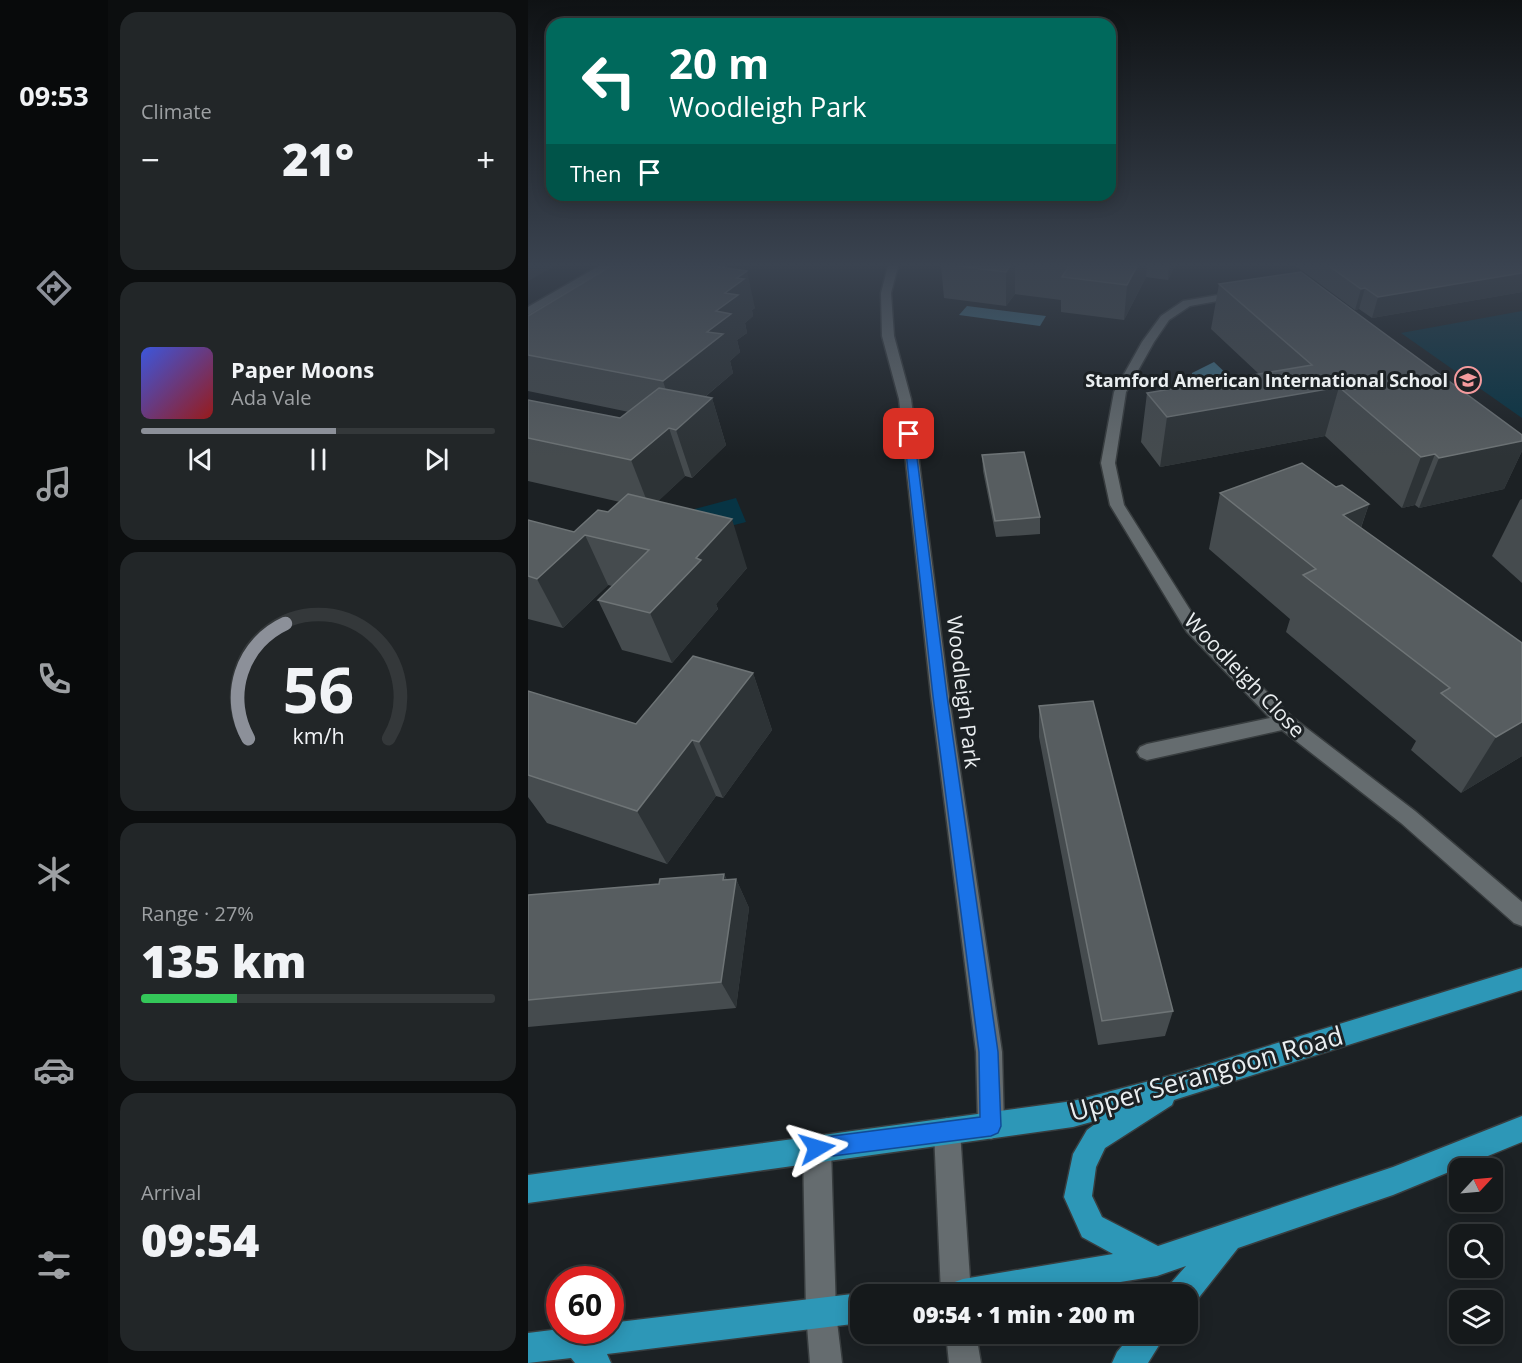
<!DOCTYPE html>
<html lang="en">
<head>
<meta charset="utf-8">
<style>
	body { margin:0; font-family:"Open Sans",sans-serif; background:#222628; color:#f1f3f6; height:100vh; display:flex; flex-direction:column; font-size:22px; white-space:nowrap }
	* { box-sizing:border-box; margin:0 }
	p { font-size:20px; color:#9da0a3 }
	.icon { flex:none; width:33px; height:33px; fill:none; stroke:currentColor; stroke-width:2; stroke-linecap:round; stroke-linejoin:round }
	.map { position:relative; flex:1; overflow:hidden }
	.side { display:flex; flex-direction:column; gap:12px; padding:12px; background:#0c0e0f; width:420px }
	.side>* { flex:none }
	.top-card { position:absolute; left:18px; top:18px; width:570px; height:183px; border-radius:18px; box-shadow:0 3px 15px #0003,0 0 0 2px #34383a; background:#00695c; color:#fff; overflow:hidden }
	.needle { width:39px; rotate:64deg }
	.controls { position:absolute; left:921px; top:1158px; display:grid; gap:12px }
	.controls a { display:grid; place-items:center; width:54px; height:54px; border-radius:12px; background:#15191b; box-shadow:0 3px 15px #0003,0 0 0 2px #34383a; font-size:30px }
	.speed { position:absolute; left:18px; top:1266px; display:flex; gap:12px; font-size:30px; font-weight:700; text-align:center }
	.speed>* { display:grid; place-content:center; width:78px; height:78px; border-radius:50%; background:#15191b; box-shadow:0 3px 15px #0003,0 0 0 2px #34383a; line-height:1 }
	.speed .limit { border:9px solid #d22; background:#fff; color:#111 }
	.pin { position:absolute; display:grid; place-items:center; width:51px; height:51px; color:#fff; margin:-26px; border-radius:12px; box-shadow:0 3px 9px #0006 }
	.me { position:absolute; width:66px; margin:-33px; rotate:83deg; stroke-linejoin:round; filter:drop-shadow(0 0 4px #0008) }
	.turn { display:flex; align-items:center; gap:21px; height:126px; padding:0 24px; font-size:27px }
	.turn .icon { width:78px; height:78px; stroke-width:2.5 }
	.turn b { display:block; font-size:42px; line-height:51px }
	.then { display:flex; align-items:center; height:57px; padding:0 24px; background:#0003; gap:12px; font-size:22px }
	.big { font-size:45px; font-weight:800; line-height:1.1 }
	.side .tile { flex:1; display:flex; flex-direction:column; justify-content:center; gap:9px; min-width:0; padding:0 21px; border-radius:18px; background:#222628 }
	.side .dial { align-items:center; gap:0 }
	.dial svg { height:156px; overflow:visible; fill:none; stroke:#34383a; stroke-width:7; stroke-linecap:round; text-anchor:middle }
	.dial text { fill:#f1f3f6; stroke:none }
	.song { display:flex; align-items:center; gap:18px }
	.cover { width:72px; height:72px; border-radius:9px; background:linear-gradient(135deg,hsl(230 70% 55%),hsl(0 70% 35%)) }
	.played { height:6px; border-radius:3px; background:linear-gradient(90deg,#8c9099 55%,#34383a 55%) }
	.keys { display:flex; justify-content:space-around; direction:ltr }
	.heat { display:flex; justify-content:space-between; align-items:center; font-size:33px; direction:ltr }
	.charge { height:9px; border-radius:4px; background:linear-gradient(90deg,#34c759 27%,#34383a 0) }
	.trip { position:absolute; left:322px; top:1284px; width:348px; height:60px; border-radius:18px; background:#15191b; box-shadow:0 3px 15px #0003,0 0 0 2px #34383a; font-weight:800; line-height:60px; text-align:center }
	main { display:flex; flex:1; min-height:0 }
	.menu { display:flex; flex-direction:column; width:108px; justify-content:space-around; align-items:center; background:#080a0b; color:#9da0a3 }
	.menu .icon { width:42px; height:42px }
	.menu .selected { color:#8c9099 }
	.menu b { font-size:27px; color:#f1f3f6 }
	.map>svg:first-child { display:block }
	.green { fill:#073444 }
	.water { fill:#407288 }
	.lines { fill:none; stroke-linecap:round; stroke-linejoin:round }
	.minor-casing { stroke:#383d3f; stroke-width:3 }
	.major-casing { stroke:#383d3f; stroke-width:3 }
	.minor { fill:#656c6f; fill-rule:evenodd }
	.major { fill:#2d97b7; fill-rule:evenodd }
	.wall { fill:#454b4e }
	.shaded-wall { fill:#2d3336 }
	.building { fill:#575d60; stroke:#6e7476; stroke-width:1.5 }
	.route { fill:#1a73e8; stroke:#114b97; stroke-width:1.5 }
	.labels { text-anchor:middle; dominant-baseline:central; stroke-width:6; stroke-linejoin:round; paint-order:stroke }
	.far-poi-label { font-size:18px; font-weight:bold; fill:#eaeef0; stroke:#1c2124; text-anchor:end }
	.street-label { font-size:21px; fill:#eaeef0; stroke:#1c2124 }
	.near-street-label { font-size:26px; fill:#eaeef0; stroke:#1c2124 }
</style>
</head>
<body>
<main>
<nav class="menu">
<b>09:53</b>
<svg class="icon selected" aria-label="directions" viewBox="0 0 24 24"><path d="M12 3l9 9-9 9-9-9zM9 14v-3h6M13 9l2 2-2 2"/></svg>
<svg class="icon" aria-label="music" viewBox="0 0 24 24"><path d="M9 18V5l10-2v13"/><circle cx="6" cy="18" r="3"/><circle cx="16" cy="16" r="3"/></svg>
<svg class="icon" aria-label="phone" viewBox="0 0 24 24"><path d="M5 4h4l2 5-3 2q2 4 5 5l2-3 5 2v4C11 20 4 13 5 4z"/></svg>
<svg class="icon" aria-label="climate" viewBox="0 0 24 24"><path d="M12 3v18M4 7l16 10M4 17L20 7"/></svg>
<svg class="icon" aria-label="car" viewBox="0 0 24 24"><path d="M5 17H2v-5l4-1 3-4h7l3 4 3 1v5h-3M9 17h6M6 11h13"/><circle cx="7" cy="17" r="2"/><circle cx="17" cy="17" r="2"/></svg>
<svg class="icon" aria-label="filters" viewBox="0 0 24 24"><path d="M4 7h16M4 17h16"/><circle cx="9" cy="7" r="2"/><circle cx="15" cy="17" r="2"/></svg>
</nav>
<section class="side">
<div class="tile"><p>Climate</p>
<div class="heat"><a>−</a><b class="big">21°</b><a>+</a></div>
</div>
<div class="tile">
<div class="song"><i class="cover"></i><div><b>Paper Moons</b><p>Ada Vale</p></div></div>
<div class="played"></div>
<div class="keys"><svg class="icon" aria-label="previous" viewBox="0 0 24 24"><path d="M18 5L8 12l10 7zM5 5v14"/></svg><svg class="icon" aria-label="pause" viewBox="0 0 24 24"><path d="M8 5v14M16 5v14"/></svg><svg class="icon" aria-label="next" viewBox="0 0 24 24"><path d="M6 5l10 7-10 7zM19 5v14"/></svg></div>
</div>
<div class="tile dial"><svg viewBox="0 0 100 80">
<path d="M14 69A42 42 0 1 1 86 69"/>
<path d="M14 69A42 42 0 0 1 33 10" stroke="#8c9099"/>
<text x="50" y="56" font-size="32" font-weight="700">56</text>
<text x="50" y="72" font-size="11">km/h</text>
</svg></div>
<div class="tile"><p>Range · 27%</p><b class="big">135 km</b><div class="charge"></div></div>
<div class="tile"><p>Arrival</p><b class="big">09:54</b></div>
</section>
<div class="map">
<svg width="994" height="1363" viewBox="0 0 994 1363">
	<rect width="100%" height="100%" fill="#1c2124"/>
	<!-- green -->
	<g class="green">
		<polygon points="994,311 994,418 873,333"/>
		<polygon points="208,498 218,522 171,534 163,510"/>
	</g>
	<!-- water -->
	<g class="water">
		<polygon points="439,306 518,316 512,326 431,315"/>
		<polygon points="686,362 740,413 678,396 664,384 664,373"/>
	</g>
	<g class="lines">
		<defs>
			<g id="minor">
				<polygon points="71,266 83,266 0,315 0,307"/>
				<polygon points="360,266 370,266 363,293 366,336 383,399 421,696 474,1052 476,1126 472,1135 463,1139 454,1135 450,1126 448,1052 403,696 371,399 354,336 353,293"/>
				<polygon points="713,291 717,292 717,296 662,306 641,320 626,342 598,392 587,463 596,505 671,624 764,717 887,811 994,902 994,926 986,923 873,823 754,730 619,760 612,757 609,752 612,747 619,744 742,718 659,632 582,505 573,463 586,392 614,342 633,316 655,301"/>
				<polygon points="419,1118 428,1122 432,1131 443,1294 413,1294 406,1131 410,1122"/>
				<polygon points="289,1134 299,1138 303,1148 308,1313 314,1363 282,1363 278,1313 275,1148 279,1138"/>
				<polygon points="418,1334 448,1334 453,1363 421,1363"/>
			</g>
			<g id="major">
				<polygon points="994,968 994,990 646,1100 644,1105 577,1148 568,1167 564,1196 574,1217 630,1246 865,1167 994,1116 994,1142 865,1195 710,1248 665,1305 660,1306 660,1294 639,1294 643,1283 658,1266 629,1276 519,1294 420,1294 424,1283 435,1279 585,1254 554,1237 536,1197 545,1154 559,1130 574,1119 545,1127 0,1203 0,1175 545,1101 652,1073"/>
				<polygon points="333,1293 337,1294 333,1294 333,1323 79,1354 83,1363 47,1363 43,1358 0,1363 0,1333 32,1329 82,1330 82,1323"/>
				<polygon points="604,1334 638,1334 620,1363 584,1363 589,1352"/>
			</g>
		</defs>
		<!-- minor casing -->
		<use href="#minor" class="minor-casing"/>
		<!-- major casing -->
		<use href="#major" class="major-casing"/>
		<!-- minor -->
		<use href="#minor" class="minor"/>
		<!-- major -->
		<use href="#major" class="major"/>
	</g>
	<!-- wall -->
	<g class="wall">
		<polygon points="83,266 200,266 197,268 227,308 224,310 225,316 217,323 219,333 209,340 212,352 202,361 205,373 177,397 184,398 198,445 164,478 157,476 130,501 219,568 188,604 190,609 144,663 94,650 70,600 84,586 80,585 35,628 0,619 0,520 46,532 80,512 92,502 0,481 0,400 92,418 101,412 0,391 0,316"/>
		<polygon points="413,266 647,266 640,280 618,277 596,320 533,312 533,300 487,294 478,306 416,298"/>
		<polygon points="768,266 994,266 994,292 844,318 831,309 827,310"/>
		<polygon points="691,284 994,435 994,451 976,489 891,508 887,505 874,508 797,436 632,467 613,442 619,393 731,374 683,329"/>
		<polygon points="454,455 512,517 512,534 468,537 455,471"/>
		<polygon points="692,493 841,504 833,528 994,643 994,756 933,793 883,750 888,741 758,632 762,619 681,549"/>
		<polygon points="994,499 994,583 964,556 992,500"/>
		<polygon points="225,673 244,730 195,798 188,796 139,864 19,823 0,797 0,691 108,724"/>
		<polygon points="511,706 645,1011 637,1036 570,1045 511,737"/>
		<polygon points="196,874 199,880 208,879 221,908 208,1008 0,1027 0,895 131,884"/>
	</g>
	<!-- shaded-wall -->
	<g class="shaded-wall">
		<polygon points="0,266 27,266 0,281"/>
		<polygon points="482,266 487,266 487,294 478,306 478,272"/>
		<polygon points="609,266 619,266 618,277 596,320 599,285"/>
		<polygon points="641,266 647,266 640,280"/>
		<polygon points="219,271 227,308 224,310 225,316 217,323 219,333 209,340 212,352 202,361 205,373 148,421 135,381 179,332 197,293 209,278"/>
		<polygon points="994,273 994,292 844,318 850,297"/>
		<polygon points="837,288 831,309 827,310 833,289"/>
		<polygon points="811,387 797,436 632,467 639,417"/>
		<polygon points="184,398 198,445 164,478 148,430"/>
		<polygon points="141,428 157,476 122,509 103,460"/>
		<polygon points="994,441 994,451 976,489 891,508 911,458"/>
		<polygon points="907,454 887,505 874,508 893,457"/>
		<polygon points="841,504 821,561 815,515"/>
		<polygon points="204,519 219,568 188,604 190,609 144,663 122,613 168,558"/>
		<polygon points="57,535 80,585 35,628 9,579"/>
		<polygon points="225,673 244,730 195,798 171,742"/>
		<polygon points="994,722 994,756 933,793 968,737"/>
		<polygon points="164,740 188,796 139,864 109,811"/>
		<polygon points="196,874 206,895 208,879 221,908 208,1008 193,982"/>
	</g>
	<!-- building -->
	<g class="building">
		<polygon points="83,266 185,266 219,271 209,278 216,279 197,293 210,295 188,311 203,314 179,332 195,334 135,381 0,355 0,316"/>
		<polygon points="430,266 482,266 478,272"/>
		<polygon points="536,266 609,266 599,285 534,277 541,266"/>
		<polygon points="801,266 994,266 994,273 850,297 837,288 833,289"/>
		<polygon points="773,272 994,435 994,441 911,458 907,454 893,457 811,387 639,417 619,393 784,365 691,284"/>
		<polygon points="131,388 184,398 148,430 141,428 103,460 0,438 0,400 92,418"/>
		<polygon points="496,452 512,517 467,521 454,455"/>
		<polygon points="774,463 808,487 814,485 841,504 815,515 994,643 994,722 968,737 913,693 922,688 775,575 788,569 692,493"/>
		<polygon points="100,494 204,519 168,558 173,560 122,613 70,600 121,550 57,535 9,579 0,576 0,520 46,532 70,510 80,512"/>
		<polygon points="165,656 225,673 171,742 164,740 109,811 0,775 0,691 108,724"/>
		<polygon points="565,701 645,1011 574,1021 511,706"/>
		<polygon points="196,874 195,880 208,879 193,982 0,1000 0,895 131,884 132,879"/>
	</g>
	<!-- sky -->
	<linearGradient id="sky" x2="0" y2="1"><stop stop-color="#0f1214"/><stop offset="0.58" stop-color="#3a4350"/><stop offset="1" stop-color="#3a4350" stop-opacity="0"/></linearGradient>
	<rect width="994" height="457" fill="url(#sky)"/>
	<!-- route -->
	<polygon class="route" points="381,431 386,434 419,696 470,1052 473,1126 470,1133 463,1136 289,1158 282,1155 279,1148 282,1141 289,1138 452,1117 451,1052 405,696 376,434"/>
	<!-- icons -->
	<defs>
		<symbol id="school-ring" viewBox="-11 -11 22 22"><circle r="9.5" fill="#1c2124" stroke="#f59b9e" stroke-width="1.5"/><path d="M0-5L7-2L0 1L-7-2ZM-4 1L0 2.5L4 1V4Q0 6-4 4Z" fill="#f59b9e"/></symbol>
	</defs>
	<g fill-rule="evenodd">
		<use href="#school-ring" x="925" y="365" width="30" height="30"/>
	</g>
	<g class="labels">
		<!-- far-poi labels -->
		<g class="far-poi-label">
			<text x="920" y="380">Stamford American International School</text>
		</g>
		<!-- street labels -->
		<g class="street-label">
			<text transform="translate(717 675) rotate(46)">Woodleigh Close</text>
			<text transform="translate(436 692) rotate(83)">Woodleigh Park</text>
		</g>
		<!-- near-street labels -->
		<g class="near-street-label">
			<text transform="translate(678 1073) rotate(-16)">Upper Serangoon Road</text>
		</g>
	</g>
</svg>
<div class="controls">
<a><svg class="needle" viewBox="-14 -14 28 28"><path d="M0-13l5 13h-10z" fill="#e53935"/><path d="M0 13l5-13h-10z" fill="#9da0a3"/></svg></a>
<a><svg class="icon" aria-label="search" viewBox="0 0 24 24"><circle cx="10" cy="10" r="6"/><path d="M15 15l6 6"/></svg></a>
<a><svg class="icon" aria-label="layers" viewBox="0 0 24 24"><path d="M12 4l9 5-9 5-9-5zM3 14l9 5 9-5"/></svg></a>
</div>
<div class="speed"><div class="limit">60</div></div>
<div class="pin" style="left:381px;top:434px;background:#d93025"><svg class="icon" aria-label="arrive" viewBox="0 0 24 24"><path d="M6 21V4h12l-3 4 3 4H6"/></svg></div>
<svg class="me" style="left:289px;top:1148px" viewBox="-20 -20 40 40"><path d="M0-17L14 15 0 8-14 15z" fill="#1a73e8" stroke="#fff" stroke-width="4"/></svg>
<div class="trip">09:54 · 1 min · 200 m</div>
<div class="top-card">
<div class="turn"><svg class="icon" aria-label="left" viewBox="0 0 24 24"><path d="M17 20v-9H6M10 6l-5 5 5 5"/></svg><div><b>20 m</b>Woodleigh Park</div></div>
<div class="then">Then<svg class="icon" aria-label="arrive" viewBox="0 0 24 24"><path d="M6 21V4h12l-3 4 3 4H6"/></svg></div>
</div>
</div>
</main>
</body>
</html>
